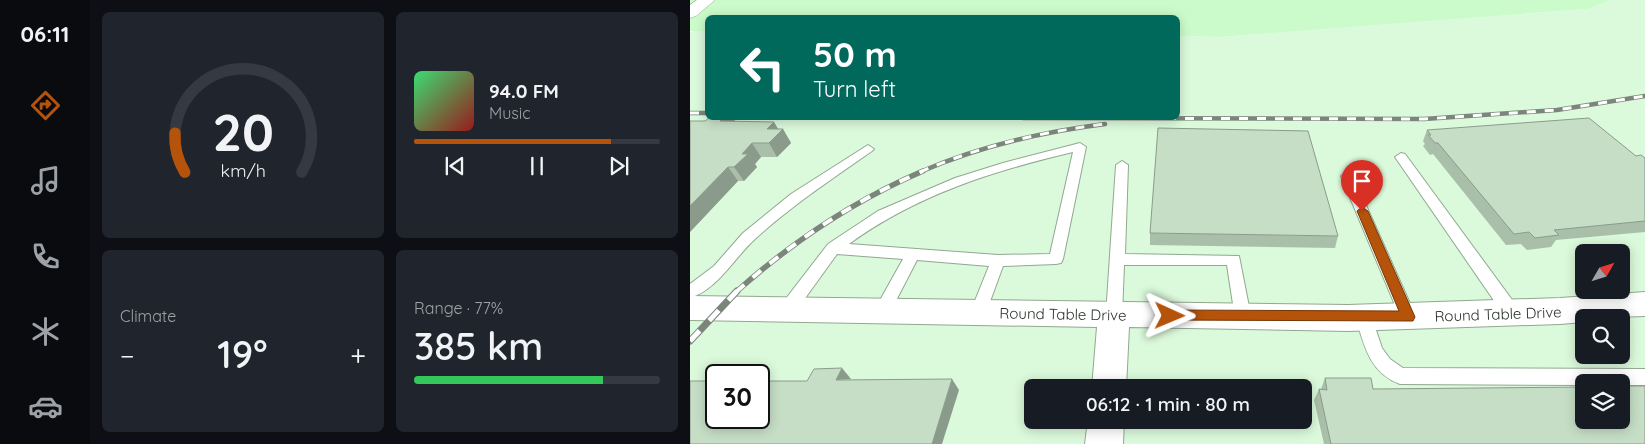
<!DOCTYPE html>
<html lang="en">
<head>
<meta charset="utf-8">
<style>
	body { margin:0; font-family:Quicksand,sans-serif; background:#20242c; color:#f1f3f6; height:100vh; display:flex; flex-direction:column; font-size:19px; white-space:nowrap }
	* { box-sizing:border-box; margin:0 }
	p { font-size:16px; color:#9ea1a6 }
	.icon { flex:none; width:28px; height:28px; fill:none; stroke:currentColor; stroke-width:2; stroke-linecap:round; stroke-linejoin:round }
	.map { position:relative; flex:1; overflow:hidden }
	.side { display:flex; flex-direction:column; gap:12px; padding:12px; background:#0d0f14; width:600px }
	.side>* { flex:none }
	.guide { position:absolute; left:15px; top:15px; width:475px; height:105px; border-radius:8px; box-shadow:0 2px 12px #0003; background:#00695c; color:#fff; overflow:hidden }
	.needle { width:32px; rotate:51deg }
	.controls { position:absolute; left:885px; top:244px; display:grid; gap:10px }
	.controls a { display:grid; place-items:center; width:55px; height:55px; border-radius:8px; background:#171b24; box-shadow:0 2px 12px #0003; font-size:25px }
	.speed { position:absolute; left:15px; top:364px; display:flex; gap:10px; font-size:25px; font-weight:700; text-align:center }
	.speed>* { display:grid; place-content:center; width:65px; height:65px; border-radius:50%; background:#171b24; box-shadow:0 2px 12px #0003; line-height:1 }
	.speed .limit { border:2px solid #111; border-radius:8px; background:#fff; color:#111 }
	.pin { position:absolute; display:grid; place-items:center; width:42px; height:42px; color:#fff; margin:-51px -21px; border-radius:50% 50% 50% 0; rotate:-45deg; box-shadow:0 0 5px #0007 }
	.pin .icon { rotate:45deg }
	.me { position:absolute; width:55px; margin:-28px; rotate:91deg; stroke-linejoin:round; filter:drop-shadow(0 0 4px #0008) }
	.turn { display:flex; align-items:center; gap:18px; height:105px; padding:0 25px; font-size:22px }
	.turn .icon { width:65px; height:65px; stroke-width:2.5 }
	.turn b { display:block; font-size:35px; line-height:42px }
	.big { font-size:38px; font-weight:600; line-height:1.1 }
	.side .widget { flex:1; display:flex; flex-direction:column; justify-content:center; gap:8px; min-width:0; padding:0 18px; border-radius:8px; background:#20242c }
	.side .dial { align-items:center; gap:0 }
	.dial svg { height:130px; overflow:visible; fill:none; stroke:#363941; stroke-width:7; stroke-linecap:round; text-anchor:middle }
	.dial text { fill:#f1f3f6; stroke:none }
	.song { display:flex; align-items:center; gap:15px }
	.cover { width:60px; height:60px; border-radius:8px; background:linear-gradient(135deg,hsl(140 70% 55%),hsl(0 70% 35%)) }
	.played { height:5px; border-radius:2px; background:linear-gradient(90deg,#b45309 80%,#363941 80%) }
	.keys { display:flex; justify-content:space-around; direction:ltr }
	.heat { display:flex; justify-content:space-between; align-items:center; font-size:28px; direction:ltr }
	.charge { height:8px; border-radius:4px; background:linear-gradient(90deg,#34c759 77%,#363941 0) }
	.side .tiles { flex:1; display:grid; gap:12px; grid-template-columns:repeat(2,1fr) }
	.trip { position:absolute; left:334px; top:379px; width:288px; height:50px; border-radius:8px; background:#171b24; box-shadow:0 2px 12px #0003; font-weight:600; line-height:50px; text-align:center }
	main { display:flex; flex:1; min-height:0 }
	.tabs { display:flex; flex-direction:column; width:90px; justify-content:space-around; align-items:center; background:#090b0e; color:#9ea1a6 }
	.tabs .icon { width:35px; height:35px }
	.tabs .selected { color:#b45309 }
	.tabs b { font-size:22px; color:#f1f3f6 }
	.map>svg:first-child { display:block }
	.built { fill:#dbf9db; fill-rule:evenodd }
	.green { fill:#cbfbcb }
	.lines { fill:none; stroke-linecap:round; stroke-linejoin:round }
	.service-casing { stroke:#91a891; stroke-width:2 }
	.minor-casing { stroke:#91a891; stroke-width:2 }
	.motorway-casing { stroke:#91a891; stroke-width:1 }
	.service { fill:#fff; fill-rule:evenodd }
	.minor { fill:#fff; fill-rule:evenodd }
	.motorway { fill:#fff; fill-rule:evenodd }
	.rail-far2-casing { stroke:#7c857c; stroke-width:4.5 }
	.rail-far1-casing { stroke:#7c857c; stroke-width:5.5 }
	.rail-casing { stroke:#7c857c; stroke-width:7 }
	.rail-far2 { stroke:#fff; stroke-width:3; stroke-dasharray:9; stroke-linecap:butt }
	.rail-far1 { stroke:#fff; stroke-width:4; stroke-dasharray:11; stroke-linecap:butt }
	.rail { stroke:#fff; stroke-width:5; stroke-dasharray:14; stroke-linecap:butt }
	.wall { fill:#aabfaa }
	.shaded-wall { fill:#8b9b8b }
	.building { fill:#c6dec6; stroke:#8b9b8b }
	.route { fill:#b45309; stroke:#753606 }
	.labels { text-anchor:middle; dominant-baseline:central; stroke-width:4.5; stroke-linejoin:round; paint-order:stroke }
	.street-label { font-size:15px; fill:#283128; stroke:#fff }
</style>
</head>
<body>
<main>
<nav class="tabs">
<b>06:11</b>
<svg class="icon selected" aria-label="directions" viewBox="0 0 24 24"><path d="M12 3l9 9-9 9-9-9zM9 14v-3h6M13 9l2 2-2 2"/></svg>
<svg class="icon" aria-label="music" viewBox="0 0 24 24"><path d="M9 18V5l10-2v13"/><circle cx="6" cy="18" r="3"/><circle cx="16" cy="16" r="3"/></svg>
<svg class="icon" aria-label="phone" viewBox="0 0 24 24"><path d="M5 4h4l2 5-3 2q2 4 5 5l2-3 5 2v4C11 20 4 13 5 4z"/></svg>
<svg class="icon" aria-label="climate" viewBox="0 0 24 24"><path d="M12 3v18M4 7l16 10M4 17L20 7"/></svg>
<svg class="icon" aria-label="car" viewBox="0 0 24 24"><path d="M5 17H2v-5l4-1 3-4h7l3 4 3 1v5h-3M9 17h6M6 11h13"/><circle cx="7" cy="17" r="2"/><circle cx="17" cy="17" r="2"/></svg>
</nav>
<section class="side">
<div class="tiles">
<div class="widget dial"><svg viewBox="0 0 100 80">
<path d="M14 69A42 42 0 1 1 86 69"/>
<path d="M14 69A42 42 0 0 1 8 45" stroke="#b45309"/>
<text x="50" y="56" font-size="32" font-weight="700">20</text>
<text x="50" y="72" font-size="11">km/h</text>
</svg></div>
<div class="widget">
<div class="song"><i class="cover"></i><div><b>94.0 FM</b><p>Music</p></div></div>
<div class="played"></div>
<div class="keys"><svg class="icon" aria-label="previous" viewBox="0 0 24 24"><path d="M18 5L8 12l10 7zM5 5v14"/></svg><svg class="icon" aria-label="pause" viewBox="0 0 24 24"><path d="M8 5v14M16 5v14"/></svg><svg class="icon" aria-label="next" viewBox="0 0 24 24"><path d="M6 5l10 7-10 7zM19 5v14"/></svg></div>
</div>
<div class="widget"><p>Climate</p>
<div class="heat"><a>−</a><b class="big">19°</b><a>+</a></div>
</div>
<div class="widget"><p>Range · 77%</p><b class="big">385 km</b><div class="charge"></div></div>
</div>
</section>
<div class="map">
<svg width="955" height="444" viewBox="0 0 955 444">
	<rect width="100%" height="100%" fill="#f4fef4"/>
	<!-- built -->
	<path class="built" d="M920,0H955V444H0V33L3,31H17L18,118H488V36L531,37L898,9ZM894,252H931V290H894ZM894,318H931V355H894ZM26,375H69V418H26ZM894,382H931V420H894ZM342,388H612V420H342Z"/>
	<!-- green -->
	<polygon class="green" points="0,0 920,0 898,9 530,37 488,36 488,18 18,18 17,31 0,31"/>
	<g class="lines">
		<defs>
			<g id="service">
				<path d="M390,143L396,147L373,259L371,263L366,264L313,266L294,318L288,320L282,318L280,313L299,266L227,260L198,316L192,318L186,316L184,311L213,259L147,254L103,315L97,317L91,315L89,310L91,305L138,244L188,211L265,178L313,163ZM383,152L360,254L308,255L159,244C226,195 303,171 383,152Z"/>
				<path d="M178,145L184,149L182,151C142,179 101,206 65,239C44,258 28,289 0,298V284L24,266L53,233L101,194Z"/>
				<polygon points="711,153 715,154 828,308 830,313 828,318 822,320 816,318 705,157"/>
				<polygon points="432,161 438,165 435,254 549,256 561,317 559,322 553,324 547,322 545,317 537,265 434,265 432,315 430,320 424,322 418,320 416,315 426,165"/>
				<polygon points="657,172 663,176 726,317 724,322 718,324 712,322 710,317 651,176"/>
				<path d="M674,311L680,313L682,318L692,348L700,359L713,368L955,369V385H931V382H894V385L710,384C680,373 674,346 666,318L668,313Z"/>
			</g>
			<g id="minor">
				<polygon points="955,292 955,316 894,318 894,322 870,324 658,331 439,327 436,388 402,388 407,327 0,320 0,296 658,305 870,298"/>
				<polygon points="398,420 434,420 433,444 395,444"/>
			</g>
			<polygon id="motorway" points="7,0 25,0 6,16 0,18 0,5"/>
		</defs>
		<!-- service casing -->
		<use href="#service" class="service-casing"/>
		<!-- minor casing -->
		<use href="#minor" class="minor-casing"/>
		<!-- motorway casing -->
		<use href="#motorway" class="motorway-casing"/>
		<!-- service -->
		<use href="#service" class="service"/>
		<!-- minor -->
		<use href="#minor" class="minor"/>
		<!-- motorway -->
		<use href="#motorway" class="motorway"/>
		<defs>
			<g id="rail-far2">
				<polyline points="0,113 18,113"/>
				<polyline points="333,118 734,119 867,110 955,96"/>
				<path d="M230,172C290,146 351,132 415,124"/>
			</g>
			<path id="rail-far1" d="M46,292C102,242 163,201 233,171"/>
			<polyline id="rail" points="0,341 47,291"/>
		</defs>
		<!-- rail-far2 casing -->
		<use href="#rail-far2" class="rail-far2-casing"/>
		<!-- rail-far1 casing -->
		<use href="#rail-far1" class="rail-far1-casing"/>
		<!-- rail casing -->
		<use href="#rail" class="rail-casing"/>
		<!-- rail-far2 -->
		<use href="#rail-far2" class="rail-far2"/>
		<!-- rail-far1 -->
		<use href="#rail-far1" class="rail-far1"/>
		<!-- rail -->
		<use href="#rail" class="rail"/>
	</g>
	<!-- wall -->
	<g class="wall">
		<polygon points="19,118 43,118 45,121 88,129 93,129 101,143 87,157 71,157 65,164 67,167 54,181 48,181 0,232"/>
		<polygon points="737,130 946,156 955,158 955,232 866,240 861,247 837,250 831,244 816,245 743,154 740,155 733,146 735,144 733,141"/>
		<polygon points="460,233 648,236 645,248 460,245"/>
		<polygon points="635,378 683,389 955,444 634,444 624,400 629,389 631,389"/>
	</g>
	<!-- shaded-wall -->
	<g class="shaded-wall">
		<polygon points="34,118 43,118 48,126 30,121"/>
		<polygon points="84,122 90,132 93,129 101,143 87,157 79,143 77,129"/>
		<polygon points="62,143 71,157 65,164 67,167 54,181 44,167 52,154"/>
		<polygon points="38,167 48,181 0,232 0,206"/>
		<polygon points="152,368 161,379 146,380"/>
		<polygon points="262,379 269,390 252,444 242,444"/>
	</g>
	<!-- building -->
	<g class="building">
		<polygon points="19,118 34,118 30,121 84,122 77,129 93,129 79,143 62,143 52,154 58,154 44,167 38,167 0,206 0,121 15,121"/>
		<polygon points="899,118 946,156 951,155 955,158 955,221 864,230 869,235 845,238 839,232 824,234 748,143 745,143 738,135 741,135 737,130"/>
		<polygon points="468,128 618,131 648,236 460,233"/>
		<polygon points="152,368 146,380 262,379 242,444 0,444 0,381 26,381 26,418 69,418 69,381 117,381 124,369"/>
		<polygon points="635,378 681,378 683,389 894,387 894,420 931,420 931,386 955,386 955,444 641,444 629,389 637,390"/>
	</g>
	<!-- route -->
	<polygon class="route" points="672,207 678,211 725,317 723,321 475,320 473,316 475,312 480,310 709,311 667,211"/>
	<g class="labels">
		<!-- street labels -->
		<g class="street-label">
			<text transform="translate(373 314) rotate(1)">Round Table Drive</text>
			<text transform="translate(808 314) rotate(-2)">Round Table Drive</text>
		</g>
	</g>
</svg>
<div class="controls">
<a><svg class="needle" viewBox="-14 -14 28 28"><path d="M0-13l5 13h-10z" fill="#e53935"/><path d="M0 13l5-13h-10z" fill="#9ea1a6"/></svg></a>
<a><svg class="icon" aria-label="search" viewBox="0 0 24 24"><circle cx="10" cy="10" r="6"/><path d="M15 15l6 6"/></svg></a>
<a><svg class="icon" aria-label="layers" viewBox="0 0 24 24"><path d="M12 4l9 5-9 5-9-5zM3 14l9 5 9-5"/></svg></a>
</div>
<div class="speed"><div class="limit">30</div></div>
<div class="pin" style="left:672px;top:211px;background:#d93025"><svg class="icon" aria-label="arrive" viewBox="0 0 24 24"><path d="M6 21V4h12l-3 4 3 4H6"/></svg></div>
<svg class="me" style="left:480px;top:316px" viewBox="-20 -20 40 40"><path d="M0-17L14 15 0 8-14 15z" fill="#b45309" stroke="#fff" stroke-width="4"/></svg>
<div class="trip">06:12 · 1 min · 80 m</div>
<div class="guide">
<div class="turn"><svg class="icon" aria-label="left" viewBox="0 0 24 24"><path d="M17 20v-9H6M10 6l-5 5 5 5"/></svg><div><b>50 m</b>Turn left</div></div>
</div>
</div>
</main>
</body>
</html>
